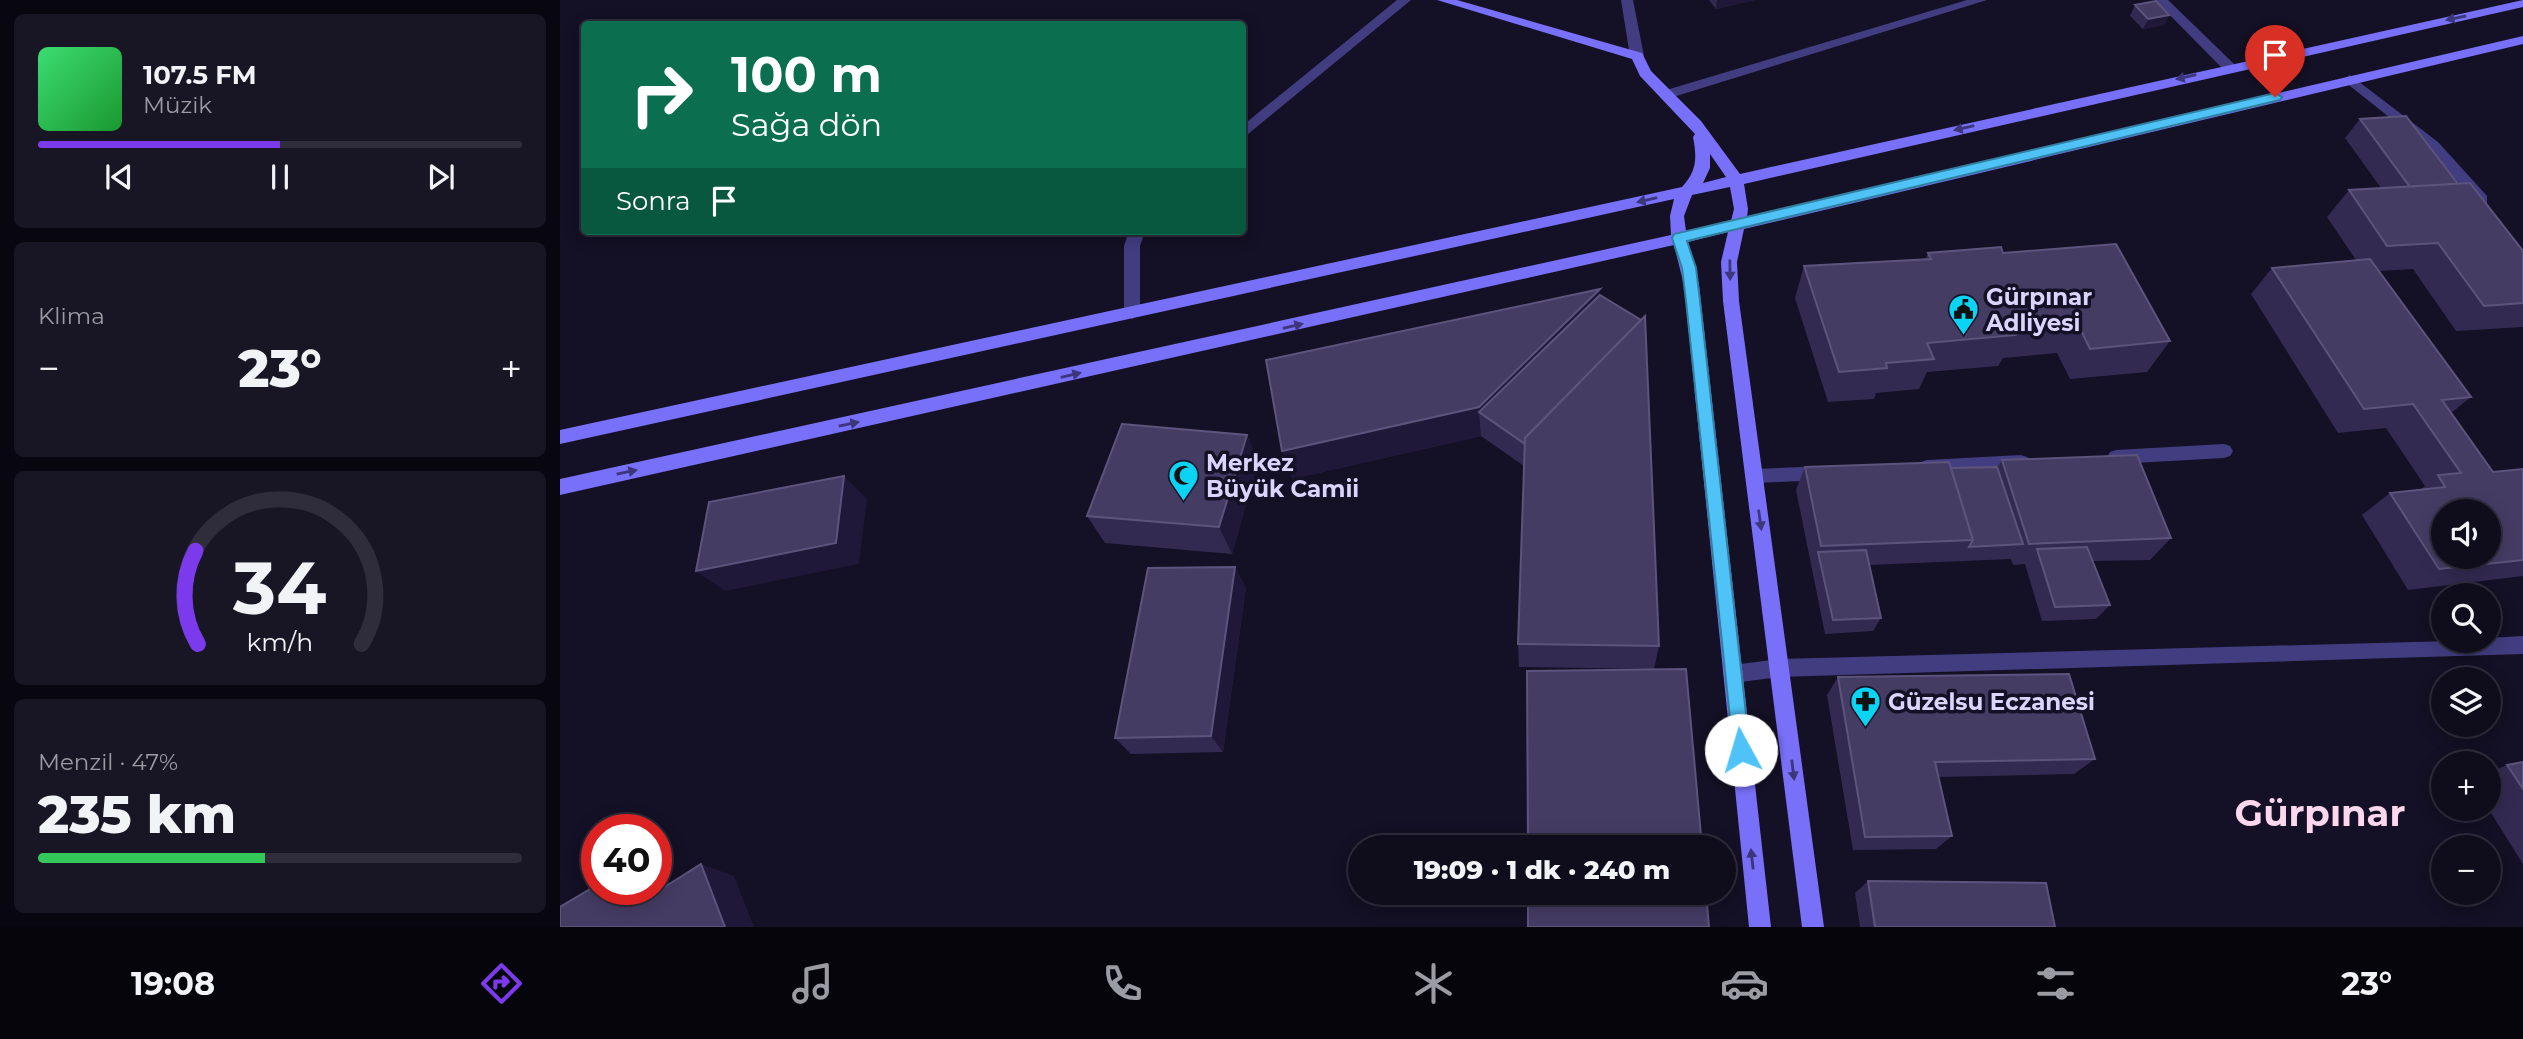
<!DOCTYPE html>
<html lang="tr">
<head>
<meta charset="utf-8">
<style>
	body { margin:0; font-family:Montserrat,sans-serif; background:#181525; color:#f1f3f6; height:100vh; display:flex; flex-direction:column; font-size:26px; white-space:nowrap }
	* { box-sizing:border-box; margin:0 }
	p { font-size:23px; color:#9b9ba3 }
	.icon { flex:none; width:38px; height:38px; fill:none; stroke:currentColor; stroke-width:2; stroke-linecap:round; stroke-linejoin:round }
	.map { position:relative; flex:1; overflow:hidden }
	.details { display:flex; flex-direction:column; gap:14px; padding:14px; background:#08070f; width:560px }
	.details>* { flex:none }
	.hud { position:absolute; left:21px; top:21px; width:665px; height:214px; border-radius:7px; box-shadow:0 4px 18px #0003,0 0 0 2px #2f2c3b; background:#0b6e4f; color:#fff; overflow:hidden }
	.tools { position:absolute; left:1871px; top:499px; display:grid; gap:14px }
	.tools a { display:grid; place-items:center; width:70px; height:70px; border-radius:50%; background:#0f0c1c; box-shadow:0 4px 18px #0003,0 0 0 2px #2f2c3b; font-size:35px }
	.speed { position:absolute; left:21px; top:814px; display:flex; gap:14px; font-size:35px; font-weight:700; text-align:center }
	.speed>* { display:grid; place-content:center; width:91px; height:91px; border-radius:50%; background:#0f0c1c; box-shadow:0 4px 18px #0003,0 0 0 2px #2f2c3b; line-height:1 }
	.speed .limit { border:10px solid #d22; background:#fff; color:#111 }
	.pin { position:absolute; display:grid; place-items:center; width:60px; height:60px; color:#fff; margin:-72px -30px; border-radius:50% 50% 50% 0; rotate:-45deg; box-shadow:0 0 7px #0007 }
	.pin .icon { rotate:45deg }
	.me { position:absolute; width:77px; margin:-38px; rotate:354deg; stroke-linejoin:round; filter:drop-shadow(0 0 5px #0008) }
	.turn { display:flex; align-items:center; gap:24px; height:147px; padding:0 35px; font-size:32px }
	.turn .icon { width:91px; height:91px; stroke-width:2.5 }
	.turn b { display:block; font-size:49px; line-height:60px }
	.then { display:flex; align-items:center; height:66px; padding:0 35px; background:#0003; gap:14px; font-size:26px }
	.big { font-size:52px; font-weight:800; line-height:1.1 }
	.details .widget { flex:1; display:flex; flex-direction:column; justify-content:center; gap:10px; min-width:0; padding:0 24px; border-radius:10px; background:#181525 }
	.details .dial { align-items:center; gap:0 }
	.dial svg { height:182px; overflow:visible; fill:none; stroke:#2f2c3b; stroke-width:7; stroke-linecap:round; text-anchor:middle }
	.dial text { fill:#f1f3f6; stroke:none }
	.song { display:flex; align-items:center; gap:21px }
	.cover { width:84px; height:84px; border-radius:10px; background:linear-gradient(135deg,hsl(140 70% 55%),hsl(130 70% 35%)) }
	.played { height:7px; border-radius:4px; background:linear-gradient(90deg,#7c3aed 50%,#2f2c3b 50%) }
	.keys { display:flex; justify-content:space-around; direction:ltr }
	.heat { display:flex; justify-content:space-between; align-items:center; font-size:38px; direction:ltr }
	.charge { height:10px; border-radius:5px; background:linear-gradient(90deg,#34c759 47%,#2f2c3b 0) }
	.trip { position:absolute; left:788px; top:835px; width:388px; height:70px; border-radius:35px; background:#0f0c1c; box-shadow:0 4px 18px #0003,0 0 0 2px #2f2c3b; font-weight:800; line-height:70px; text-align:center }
	.dock { display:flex; height:112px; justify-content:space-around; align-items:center; background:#06050b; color:#9b9ba3 }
	.dock .icon { width:49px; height:49px }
	.dock .active { color:#7c3aed }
	.dock b { font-size:32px; color:#f1f3f6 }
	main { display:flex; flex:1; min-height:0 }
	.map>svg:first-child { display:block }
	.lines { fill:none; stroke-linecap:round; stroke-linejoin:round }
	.lane { fill:#423d81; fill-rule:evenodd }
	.street { fill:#423d81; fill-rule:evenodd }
	.secondary { fill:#7970f9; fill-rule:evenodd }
	.wall { fill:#332a52 }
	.shaded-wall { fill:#1f1838 }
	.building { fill:#453c64; stroke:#5c547c; stroke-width:2; fill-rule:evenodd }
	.oneway { fill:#3c367a }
	.route { fill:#4fc3f7; stroke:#337fa1; stroke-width:2 }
	.labels { text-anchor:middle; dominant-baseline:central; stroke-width:7; stroke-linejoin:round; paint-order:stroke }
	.poi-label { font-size:23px; font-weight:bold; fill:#dbd5fd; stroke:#141025; text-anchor:start }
	.near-district-label { font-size:37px; font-weight:bold; fill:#fdd7ee; stroke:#141025 }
</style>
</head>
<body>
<main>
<section class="details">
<div class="widget">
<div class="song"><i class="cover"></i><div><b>107.5 FM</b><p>Müzik</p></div></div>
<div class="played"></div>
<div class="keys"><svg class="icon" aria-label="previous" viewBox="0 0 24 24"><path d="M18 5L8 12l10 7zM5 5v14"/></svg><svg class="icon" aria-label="pause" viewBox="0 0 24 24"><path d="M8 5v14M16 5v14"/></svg><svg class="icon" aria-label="next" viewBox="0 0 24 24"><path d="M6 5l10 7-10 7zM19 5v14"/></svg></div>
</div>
<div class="widget"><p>Klima</p>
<div class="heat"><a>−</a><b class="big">23°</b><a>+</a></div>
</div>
<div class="widget dial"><svg viewBox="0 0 100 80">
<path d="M14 69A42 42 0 1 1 86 69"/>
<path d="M14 69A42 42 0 0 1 13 28" stroke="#7c3aed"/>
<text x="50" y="56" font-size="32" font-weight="700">34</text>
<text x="50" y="72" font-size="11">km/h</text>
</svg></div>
<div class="widget"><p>Menzil · 47%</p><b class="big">235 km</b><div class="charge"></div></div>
</section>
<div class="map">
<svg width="1963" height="927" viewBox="0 0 1963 927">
	<rect width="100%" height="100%" fill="#141025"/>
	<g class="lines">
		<!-- lane -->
		<g class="lane">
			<polygon points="1407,0 1427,0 1113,97 1108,98 1101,94 1103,91"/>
			<polygon points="1595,0 1608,0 1674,64 1674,70 1664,70"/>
		</g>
		<!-- street -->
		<g class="street">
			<polygon points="837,0 851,0 682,139 682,126"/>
			<polygon points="1061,0 1073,0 1084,56 1082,59 1077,60 1070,56"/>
			<polygon points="1790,75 1878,142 1927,196 1927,204 1917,204 1868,148 1785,82 1783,79"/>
			<polygon points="569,231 585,231 580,246 580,313 572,319 564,313 564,246"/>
			<polygon points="1664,444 1670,446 1673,451 1670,456 1664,458 1556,464 1550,462 1547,457 1550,452 1556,450"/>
			<polygon points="1461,455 1467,457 1470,462 1467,467 1461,469 1367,474 1361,472 1358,467 1361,462 1367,460"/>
			<polygon points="1266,466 1272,468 1275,473 1272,478 1266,480 1194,483 1188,481 1185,476 1188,471 1194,469"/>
			<polygon points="1963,636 1963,654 1219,677 1173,683 1166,681 1163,674 1166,667 1173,665 1219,659 1928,640 1928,638"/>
		</g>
		<!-- secondary -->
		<path class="secondary" d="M877,0H897L1082,53L1091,71L1141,121L1180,174L1963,0V7L1184,184L1188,209L1187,217L1963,36V44L1184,229L1177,262L1179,301L1264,927H1242L1163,301L1161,262L1168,232L1128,242L1139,285L1211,927H1189L1124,285L1114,245L0,495V479L1111,235L1110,216L1114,199L0,444V430L1122,187C1137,171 1137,158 1133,137L1135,134L1080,76L1072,59ZM1150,154L1166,177L1143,183L1150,168ZM1170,187L1174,209L1171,221L1126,231L1124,216L1132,195Z"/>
	</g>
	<!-- wall -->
	<g class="wall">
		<polygon points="1149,0 1195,0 1156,9"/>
		<polygon points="1575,5 1609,15 1604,25 1583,29 1570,16"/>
		<polygon points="1800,119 1898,184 1963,251 1963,327 1896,331 1853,269 1819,271 1911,397 1891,413 1933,472 1963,469 1963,576 1848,590 1802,515 1830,493 1860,490 1865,486 1826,428 1778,433 1691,294 1712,268 1796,260 1767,217 1789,190 1821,188 1785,138"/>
		<polygon points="1368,253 1443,253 1610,341 1587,372 1510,379 1497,353 1443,358 1438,366 1367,372 1359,389 1316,393 1314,399 1268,402 1235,298 1244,266 1365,260"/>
		<polygon points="1040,289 1040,295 1099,646 1094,669 959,667 958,644 964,466 921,436 732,479"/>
		<polygon points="687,435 698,463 672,554 545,543 527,516"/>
		<polygon points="1442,460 1611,538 1590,560 1533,561 1550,605 1536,619 1482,621 1465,564 1453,565 1451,559 1309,565 1321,618 1313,631 1265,634 1236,490 1245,467 1391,468 1437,467"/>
		<polygon points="686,587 663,752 571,754 555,738"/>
		<polygon points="1278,677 1535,759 1514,774 1379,777 1392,836 1376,849 1293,850 1267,695"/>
		<polygon points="1963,762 1963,864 1928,808 1928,773 1947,765"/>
		<polygon points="1308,881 1495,927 1300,927 1295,893"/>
	</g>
	<!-- shaded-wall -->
	<g class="shaded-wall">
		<polygon points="1157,0 1195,0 1156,9"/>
		<polygon points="1609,15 1604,25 1583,29 1588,19"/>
		<polygon points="1040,289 1038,321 919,412 921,436 732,479 722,451"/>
		<polygon points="687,435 698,463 672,554 659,527"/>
		<polygon points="284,476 307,499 299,564 165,591 136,571"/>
		<polygon points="675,567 686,587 663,752 651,736"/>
		<polygon points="141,864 174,876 194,927 165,927"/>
		<polygon points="96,872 107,876 121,911 84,900 80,889 96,889"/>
	</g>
	<!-- building -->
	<g class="building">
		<polygon points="1596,1 1609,15 1588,19 1575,5"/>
		<polygon points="1846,116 1898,184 1850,187 1800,119"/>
		<polygon points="1910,183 1963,251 1963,303 1924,306 1878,243 1827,246 1789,190"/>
		<polygon points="1556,244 1610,341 1530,349 1517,322 1453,328 1456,335 1367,343 1374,359 1326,363 1327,368 1279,372 1244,266 1371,259 1368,253 1441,247 1443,253"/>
		<path d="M1810,259L1911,397L1882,400L1933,472L1963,469V560L1879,569L1830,493L1885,487L1878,475L1901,473L1853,404L1804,409L1712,268ZM1883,511H1928V556H1883Z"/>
		<polygon points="1040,289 919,407 722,451 706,360"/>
		<polygon points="1040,295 1081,320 965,438 965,444 919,412"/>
		<polygon points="1085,316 1099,646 958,644 965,438"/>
		<polygon points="562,424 687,435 659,527 527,516"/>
		<polygon points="1577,455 1611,538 1469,544 1442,460"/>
		<polygon points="1389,462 1413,540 1261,546 1245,467"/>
		<polygon points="1437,467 1463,544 1409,547 1413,540 1391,468"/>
		<polygon points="284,476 276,543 136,571 149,502"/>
		<polygon points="1527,547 1550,605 1495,607 1477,549"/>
		<polygon points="1306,550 1321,618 1273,620 1258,552"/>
		<polygon points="675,567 651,736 555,738 588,568"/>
		<polygon points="1126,669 1142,847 968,847 967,671"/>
		<polygon points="1509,674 1535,759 1375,762 1392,836 1305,837 1278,677"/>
		<polygon points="1963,762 1963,789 1947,765"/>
		<polygon points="141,864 165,927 0,927 0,907 37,885 37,889 80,889 84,900"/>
		<polygon points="1308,881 1486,883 1495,927 1315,927"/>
		<polygon points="968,892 1146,892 1149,927 968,927"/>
	</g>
	<!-- one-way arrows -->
	<defs><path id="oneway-solid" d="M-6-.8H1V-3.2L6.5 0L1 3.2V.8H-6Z" transform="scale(1.75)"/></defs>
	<g class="oneway">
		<use href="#oneway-solid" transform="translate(1896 18) rotate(168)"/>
		<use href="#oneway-solid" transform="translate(1626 77) rotate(167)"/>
		<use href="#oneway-solid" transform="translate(1404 128) rotate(167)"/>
		<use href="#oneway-solid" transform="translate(1087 200) rotate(167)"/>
		<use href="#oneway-solid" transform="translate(1170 270) rotate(89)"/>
		<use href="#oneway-solid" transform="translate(733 326) rotate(-13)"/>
		<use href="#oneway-solid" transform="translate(511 375) rotate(-13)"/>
		<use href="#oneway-solid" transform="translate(289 424) rotate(-12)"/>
		<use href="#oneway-solid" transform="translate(67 472) rotate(-12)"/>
		<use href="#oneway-solid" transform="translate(1200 520) rotate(82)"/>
		<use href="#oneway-solid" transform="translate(1233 770) rotate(83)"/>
		<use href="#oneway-solid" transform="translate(1192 859) rotate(-96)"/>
	</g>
	<!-- route -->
	<polygon class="route" points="1715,93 1722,97 1720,100 1127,241 1136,268 1140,301 1190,750 1187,756 1181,759 1174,756 1126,301 1122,268 1112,238 1114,234"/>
	<!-- icons -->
	<defs>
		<symbol id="civic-pin" viewBox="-11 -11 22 30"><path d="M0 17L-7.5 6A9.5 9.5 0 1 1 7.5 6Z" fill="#0ad3f4" stroke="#141025"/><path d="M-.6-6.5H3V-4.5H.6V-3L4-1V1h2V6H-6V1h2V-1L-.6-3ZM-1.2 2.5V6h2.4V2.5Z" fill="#111"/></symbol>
		<symbol id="mosque-pin" viewBox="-11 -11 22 30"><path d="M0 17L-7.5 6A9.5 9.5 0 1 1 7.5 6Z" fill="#0ad3f4" stroke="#141025"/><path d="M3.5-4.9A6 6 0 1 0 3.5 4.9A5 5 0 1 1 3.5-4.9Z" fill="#111"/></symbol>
		<symbol id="pharmacy-pin" viewBox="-11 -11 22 30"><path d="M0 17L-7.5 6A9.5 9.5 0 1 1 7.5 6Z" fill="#0ad3f4" stroke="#141025"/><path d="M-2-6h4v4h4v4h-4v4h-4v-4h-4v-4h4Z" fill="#111"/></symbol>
	</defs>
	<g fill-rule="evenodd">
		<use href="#civic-pin" x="1386" y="292" width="35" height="47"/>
		<use href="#mosque-pin" x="606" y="458" width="35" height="47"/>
		<use href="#pharmacy-pin" x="1288" y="684" width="35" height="47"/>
	</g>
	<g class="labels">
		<!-- poi labels -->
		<g class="poi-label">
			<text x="1426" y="297">Gürpınar<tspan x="1426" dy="26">Adliyesi</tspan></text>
			<text x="646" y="463">Merkez<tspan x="646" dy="26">Büyük Camii</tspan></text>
			<text x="1328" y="702">Güzelsu Eczanesi</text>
		</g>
		<!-- near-district labels -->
		<g class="near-district-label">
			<text x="1760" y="812">Gürpınar</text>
		</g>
	</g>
</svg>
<div class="tools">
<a><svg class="icon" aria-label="sound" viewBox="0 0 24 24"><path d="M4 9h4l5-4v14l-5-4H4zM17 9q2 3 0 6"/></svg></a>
<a><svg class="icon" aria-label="search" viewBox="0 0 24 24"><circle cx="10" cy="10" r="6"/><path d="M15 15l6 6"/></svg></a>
<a><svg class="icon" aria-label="layers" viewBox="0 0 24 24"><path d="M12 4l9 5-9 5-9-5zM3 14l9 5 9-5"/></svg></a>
<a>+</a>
<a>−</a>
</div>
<div class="speed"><div class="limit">40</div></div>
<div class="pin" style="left:1715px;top:97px;background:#d93025"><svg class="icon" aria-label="arrive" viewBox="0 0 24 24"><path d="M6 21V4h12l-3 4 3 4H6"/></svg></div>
<svg class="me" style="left:1181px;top:750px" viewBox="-20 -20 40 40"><circle r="19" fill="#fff"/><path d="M0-13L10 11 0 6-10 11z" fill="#4fc3f7"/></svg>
<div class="trip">19:09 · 1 dk · 240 m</div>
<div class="hud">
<div class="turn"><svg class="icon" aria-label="right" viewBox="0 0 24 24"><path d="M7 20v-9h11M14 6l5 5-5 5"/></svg><div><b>100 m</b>Sağa dön</div></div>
<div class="then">Sonra<svg class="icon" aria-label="arrive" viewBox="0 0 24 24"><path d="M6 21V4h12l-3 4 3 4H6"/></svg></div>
</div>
</div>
</main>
<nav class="dock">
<b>19:08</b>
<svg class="icon active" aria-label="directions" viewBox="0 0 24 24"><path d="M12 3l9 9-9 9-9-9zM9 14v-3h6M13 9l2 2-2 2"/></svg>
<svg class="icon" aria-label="music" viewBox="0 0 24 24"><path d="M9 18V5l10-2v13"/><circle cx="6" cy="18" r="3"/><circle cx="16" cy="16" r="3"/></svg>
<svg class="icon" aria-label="phone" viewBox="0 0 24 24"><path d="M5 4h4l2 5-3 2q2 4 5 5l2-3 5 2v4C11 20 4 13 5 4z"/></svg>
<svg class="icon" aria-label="climate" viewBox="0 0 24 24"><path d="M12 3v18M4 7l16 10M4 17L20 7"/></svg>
<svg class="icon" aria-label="car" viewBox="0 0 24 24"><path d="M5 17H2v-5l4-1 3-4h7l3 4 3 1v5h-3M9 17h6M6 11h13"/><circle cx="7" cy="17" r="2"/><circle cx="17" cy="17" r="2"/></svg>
<svg class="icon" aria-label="filters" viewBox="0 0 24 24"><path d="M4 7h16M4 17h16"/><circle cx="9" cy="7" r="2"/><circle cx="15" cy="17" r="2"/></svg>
<b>23°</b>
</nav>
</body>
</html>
